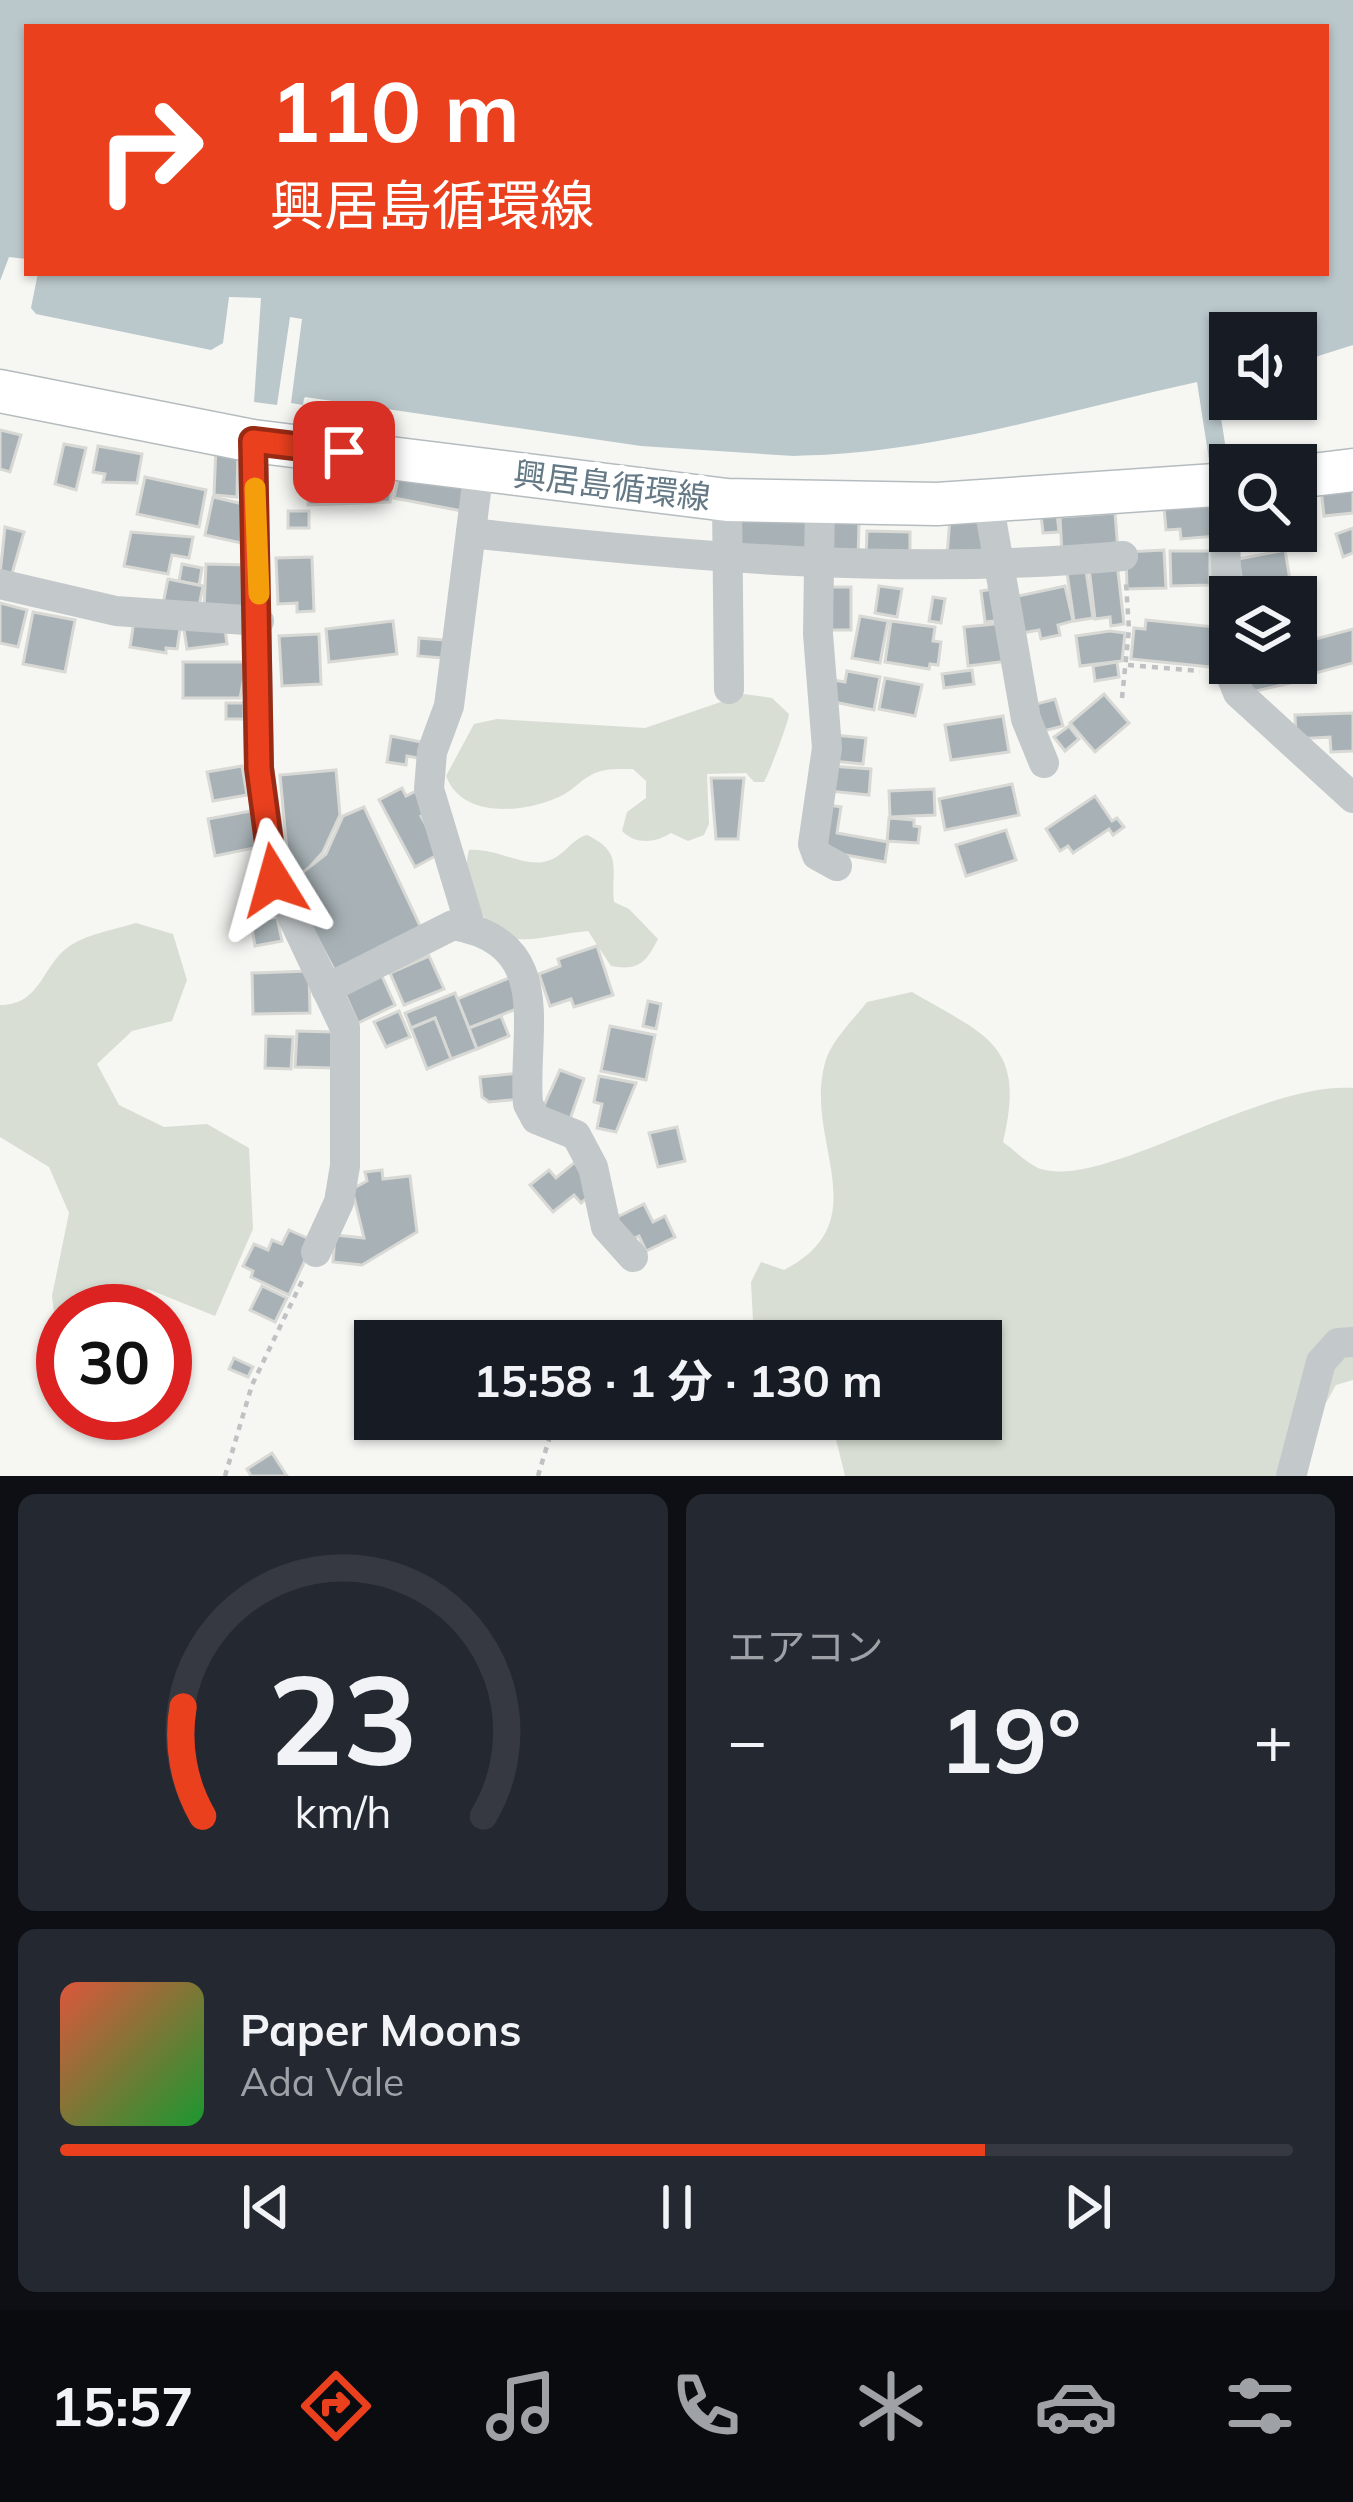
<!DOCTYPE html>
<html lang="ja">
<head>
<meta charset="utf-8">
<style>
	body { margin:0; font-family:Mulish,"Noto Sans JP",sans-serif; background:#242831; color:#f1f3f6; height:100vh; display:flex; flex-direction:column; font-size:45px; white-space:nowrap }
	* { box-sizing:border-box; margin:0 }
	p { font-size:39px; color:#9ea1a6 }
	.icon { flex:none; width:66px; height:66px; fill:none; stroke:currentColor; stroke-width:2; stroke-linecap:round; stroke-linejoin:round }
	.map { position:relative; height:1476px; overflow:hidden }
	.details { display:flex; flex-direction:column; gap:18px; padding:18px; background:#0d0f14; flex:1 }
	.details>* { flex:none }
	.hud { position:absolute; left:24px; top:24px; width:1305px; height:252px; border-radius:0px; box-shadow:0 3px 9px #0004; background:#eb401e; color:#fff; overflow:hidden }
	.fabs { position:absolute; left:1209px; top:312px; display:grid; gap:24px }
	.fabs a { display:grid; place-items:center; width:108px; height:108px; border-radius:0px; background:#171b24; box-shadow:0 3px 9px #0004; font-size:60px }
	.speed { position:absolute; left:36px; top:1284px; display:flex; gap:24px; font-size:60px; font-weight:700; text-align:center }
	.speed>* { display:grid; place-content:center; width:156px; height:156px; border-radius:50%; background:#171b24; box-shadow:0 3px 9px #0004; line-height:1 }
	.speed .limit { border:18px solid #d22; background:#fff; color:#111 }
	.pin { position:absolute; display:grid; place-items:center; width:102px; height:102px; color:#fff; margin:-51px; border-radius:24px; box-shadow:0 6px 18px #0006 }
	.me { position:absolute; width:132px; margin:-66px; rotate:352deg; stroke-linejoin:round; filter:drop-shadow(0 0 9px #0008) }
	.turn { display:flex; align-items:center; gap:42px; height:252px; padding:0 48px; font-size:54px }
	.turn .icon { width:156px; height:156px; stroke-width:2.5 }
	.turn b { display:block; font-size:84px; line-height:102px }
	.big { font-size:90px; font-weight:700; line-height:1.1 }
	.details .widget { flex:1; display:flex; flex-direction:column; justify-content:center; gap:18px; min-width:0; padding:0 42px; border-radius:18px; background:#242831 }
	.details .dial { align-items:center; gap:0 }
	.dial svg { height:312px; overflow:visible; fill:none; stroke:#363941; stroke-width:7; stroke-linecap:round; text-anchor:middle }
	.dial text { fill:#f1f3f6; stroke:none }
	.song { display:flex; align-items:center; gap:36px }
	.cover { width:144px; height:144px; border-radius:18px; background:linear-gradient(135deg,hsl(10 70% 55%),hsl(130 70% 35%)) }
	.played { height:12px; border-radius:6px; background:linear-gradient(90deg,#eb401e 75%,#363941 75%) }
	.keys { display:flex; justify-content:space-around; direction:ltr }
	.heat { display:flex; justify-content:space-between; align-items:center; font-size:66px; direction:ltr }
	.details .tiles { flex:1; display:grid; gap:18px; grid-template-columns:1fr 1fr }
	.widget:last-child { grid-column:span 2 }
	.trip { position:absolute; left:354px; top:1320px; width:648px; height:120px; border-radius:0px; background:#171b24; box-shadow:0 3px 9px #0004; font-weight:700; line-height:120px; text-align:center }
	.menu { display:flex; height:192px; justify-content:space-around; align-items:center; background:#090b0e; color:#9ea1a6 }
	.menu .icon { width:84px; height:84px }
	.menu .active { color:#eb401e }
	.menu b { font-size:54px; color:#f1f3f6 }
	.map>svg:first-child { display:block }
	.green { fill:#d8ded3 }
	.water { fill:#bac7cb }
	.pier { fill:#f6f6f3 }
	.building { fill:#a8b2b6; stroke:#d8d8d5; stroke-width:3 }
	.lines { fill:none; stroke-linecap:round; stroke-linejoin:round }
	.secondary-casing { stroke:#b5bcbf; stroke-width:45 }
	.path { stroke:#bfc1c3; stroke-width:4.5; stroke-dasharray:6 6; stroke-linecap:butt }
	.minor { stroke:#c3c8ca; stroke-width:30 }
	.secondary { stroke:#fff; stroke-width:42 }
	.route-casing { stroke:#992a14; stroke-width:30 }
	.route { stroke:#eb401e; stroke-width:21 }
	.slow { stroke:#f59e0b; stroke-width:21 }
	.labels { text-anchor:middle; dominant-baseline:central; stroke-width:12; stroke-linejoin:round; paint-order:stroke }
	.street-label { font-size:33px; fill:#647985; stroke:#fff }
</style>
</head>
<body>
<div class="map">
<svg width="1353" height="1476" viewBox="0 0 1353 1476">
	<rect width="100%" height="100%" fill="#f6f6f3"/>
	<!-- green -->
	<g class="green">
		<path d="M744,694L772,698L789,714C788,724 770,771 764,782H754L746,773L707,774L709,824L704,835L688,841L671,833C655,843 636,845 622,831L627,812L646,798V781L633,769C620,769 606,768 595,773C583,778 574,789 563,795C528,813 462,820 446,776L474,724L497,719L645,728Z"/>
		<path d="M587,835C625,853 610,870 614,902L629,909L658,939C646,963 638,971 611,966L588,931C538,935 496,960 475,897C469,879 464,868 469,850C497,848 524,868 547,861C565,856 570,840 587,835Z"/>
		<path d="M136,923L173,934L187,980L172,1021L132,1031L97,1064L119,1105L164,1127L207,1124L249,1148L253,1229L215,1316L148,1289L123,1311H63V1385L52,1296L69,1213L49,1167L0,1137V1005C42,1005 41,965 71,945C88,934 116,929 136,923Z"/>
		<path d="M912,992C989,1037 1026,1045 1003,1142C1014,1150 1029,1165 1041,1169C1105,1189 1262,1081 1353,1088V1380L1336,1385L1323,1408L1307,1476H845L831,1419H981V1341H754L751,1282L761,1262L784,1270C880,1221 803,1141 825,1063C830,1042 854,1019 867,1002Z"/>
	</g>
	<!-- water -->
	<path class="water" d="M0,0H1353V345L1296,363V333H1230V376L1215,379L1228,463L1210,466L1197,382C1082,407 967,443 849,453C674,469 478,423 304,398L303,405L291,403L302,319L290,317L277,405L254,402L261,298L229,297L223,343L211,350L36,314L31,308L38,273H1326V27H27V259L9,257L0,281Z"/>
	<!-- pier -->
	<polygon class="pier" points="305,397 641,446 794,456 890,453 794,462 640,452 309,404 302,411"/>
	<!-- building -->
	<g class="building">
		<polygon points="0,430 21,435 10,472 0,469"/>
		<polygon points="64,444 86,448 76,490 55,484"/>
		<polygon points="216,445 238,446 237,497 214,495"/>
		<polygon points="98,446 142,454 137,483 103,482 105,474 93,472"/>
		<polygon points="306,455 395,469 390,502 308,505"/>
		<polygon points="400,470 468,482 462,511 394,498"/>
		<polygon points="145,477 206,490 199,527 137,514"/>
		<polygon points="1353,487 1353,513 1324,516 1321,488"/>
		<polygon points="213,497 243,504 241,543 205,535"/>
		<polygon points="1214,503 1217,536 1181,539 1180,529 1166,530 1164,508"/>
		<rect x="288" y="511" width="21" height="17"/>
		<polygon points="732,513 815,517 813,560 731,556"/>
		<polygon points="1057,513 1059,532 1043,533 1041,515"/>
		<polygon points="1115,513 1118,551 1062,555 1060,517"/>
		<polygon points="950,517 988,524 981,564 947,557"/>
		<polygon points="824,521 859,522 858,560 823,559"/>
		<polygon points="5,527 24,532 11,577 0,574"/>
		<polygon points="1353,528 1353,553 1343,557 1336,534"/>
		<polygon points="867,531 910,532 910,561 866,559"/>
		<polygon points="1239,531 1278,531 1279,534 1240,540"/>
		<polygon points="131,532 193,537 189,558 172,555 168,574 124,566"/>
		<polygon points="1164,550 1166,588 1127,589 1126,552"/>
		<polygon points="1285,550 1290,580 1243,588 1238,559"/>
		<polygon points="1170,551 1210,551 1210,585 1171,586"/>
		<polygon points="312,557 314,611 297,612 297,603 278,604 276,558"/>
		<polygon points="1117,563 1124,624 1111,626 1110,617 1095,619 1089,567"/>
		<polygon points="182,564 202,568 199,585 179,581"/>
		<polygon points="206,564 248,565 246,613 204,611"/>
		<polygon points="1085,564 1093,618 1074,621 1066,566"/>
		<polygon points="168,579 203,586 198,611 163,604"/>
		<polygon points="879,586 902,589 897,617 875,613"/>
		<polygon points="1065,586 1073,621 1058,625 1060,635 1041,639 1039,630 1017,634 1009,598"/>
		<rect x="823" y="587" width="28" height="43"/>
		<polygon points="998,588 1003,620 985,622 981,591"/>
		<polygon points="1299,594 1305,628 1296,629 1296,597 1281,597"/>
		<polygon points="933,597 945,599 941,623 929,621"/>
		<polygon points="0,603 27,610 18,647 0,643"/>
		<polygon points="33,612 75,620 65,672 23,664"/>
		<polygon points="135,615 181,623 177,649 166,648 166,653 130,647"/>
		<polygon points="860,616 888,621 880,663 852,658"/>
		<polygon points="182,618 224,621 227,644 187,649"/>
		<polygon points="1146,620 1215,627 1211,667 1131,659 1134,628 1145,629"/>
		<polygon points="393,621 397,654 329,662 326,629"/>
		<polygon points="891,621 935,627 933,641 941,642 938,665 930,664 929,669 885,662"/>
		<polygon points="1005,623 1008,661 968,666 964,627"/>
		<polygon points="1353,629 1353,663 1316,673 1308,641"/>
		<polygon points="1110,631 1125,633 1122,661 1080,666 1076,636"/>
		<polygon points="319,634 321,684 282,686 279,636"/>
		<polygon points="419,638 444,640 442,658 418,656"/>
		<polygon points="1303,642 1312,678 1252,692 1245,663 1296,663 1296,643"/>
		<polygon points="183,662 247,662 240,698 183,698"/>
		<polygon points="1117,662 1119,677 1095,681 1093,666"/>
		<polygon points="972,670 974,684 944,688 942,674"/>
		<polygon points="847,671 880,677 874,710 824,700 827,679 845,682"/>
		<polygon points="885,678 922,685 915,716 879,709"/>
		<polygon points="1104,694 1129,723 1095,752 1070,723"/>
		<polygon points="1055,699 1063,726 1036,733 1029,706"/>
		<rect x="226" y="703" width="18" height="16"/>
		<polygon points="1353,713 1353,751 1331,752 1330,737 1296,739 1295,715"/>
		<polygon points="1003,716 1009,752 951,760 945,725"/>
		<polygon points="1069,726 1079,739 1065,751 1054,737"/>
		<polygon points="834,735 866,738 863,764 832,761"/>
		<polygon points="391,736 421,742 418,758 407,756 406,765 387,762"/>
		<polygon points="242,766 247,795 213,801 207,772"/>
		<polygon points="830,766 871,769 869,795 829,791"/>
		<polygon points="336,770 340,815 323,852 306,871 289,872 280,775"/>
		<polygon points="711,778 744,778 738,839 716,839"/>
		<polygon points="1012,784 1019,815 945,830 939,799"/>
		<polygon points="402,788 406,796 420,789 431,810 421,816 441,853 415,867 379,800"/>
		<polygon points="934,789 935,815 890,817 889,791"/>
		<polygon points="1095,796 1112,821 1117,818 1124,827 1113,835 1109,829 1073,853 1068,846 1060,851 1046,829"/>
		<polygon points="823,804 841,807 837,833 888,842 885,862 823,851"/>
		<polygon points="364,807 422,930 336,973 288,884 326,854 343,816"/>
		<polygon points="256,810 263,846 215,856 208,819"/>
		<polygon points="889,818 914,820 914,826 920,827 918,843 887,841"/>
		<polygon points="1006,830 1016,860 966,876 956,845"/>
		<polygon points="277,917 282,941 255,946 251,922"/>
		<polygon points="597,946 613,995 574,1007 571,999 550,1006 539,974 560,966 558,959"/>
		<polygon points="429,956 444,989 404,1005 390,973"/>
		<polygon points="309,971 310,1013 253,1014 252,973"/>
		<polygon points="382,976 395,1005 358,1023 345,994"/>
		<polygon points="514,976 526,1005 469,1028 457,999"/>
		<polygon points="455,993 477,1049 451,1059 435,1018 411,1028 405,1013"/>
		<polygon points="648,1001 661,1004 656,1029 643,1026"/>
		<polygon points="399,1011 410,1037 386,1047 374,1022"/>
		<polygon points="501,1016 509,1036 477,1049 469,1028"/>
		<polygon points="435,1018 451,1059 427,1069 411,1028"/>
		<polygon points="610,1026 655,1035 646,1080 601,1071"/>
		<polygon points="297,1031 334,1032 333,1068 295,1067"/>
		<polygon points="266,1036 293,1037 291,1069 265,1068"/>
		<polygon points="560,1070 584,1079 569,1122 541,1112"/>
		<polygon points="520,1073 522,1099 489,1102 482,1097 480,1077"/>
		<polygon points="599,1076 636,1083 616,1132 597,1128 602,1104 594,1102"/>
		<polygon points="677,1127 685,1161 658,1167 649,1133"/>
		<polygon points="575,1162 592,1194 581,1203 574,1195 553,1212 530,1185 549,1170 556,1178"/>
		<polygon points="382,1170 383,1179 410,1176 417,1232 362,1265 333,1262 335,1235 364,1238 352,1189 367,1181 365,1172"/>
		<polygon points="644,1204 653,1222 665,1216 675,1237 646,1251 639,1236 626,1242 615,1218"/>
		<polygon points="289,1230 314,1241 289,1295 251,1277 253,1271 243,1266 254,1244 268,1250 272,1240 282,1244"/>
		<polygon points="262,1286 287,1298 275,1322 250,1310"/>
		<polygon points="234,1358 253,1367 248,1377 229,1369"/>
		<polygon points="272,1453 287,1476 251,1476 247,1469"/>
	</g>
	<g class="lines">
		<defs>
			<g id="secondary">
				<polyline points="0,391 253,441 727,500 937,504 1230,484"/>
				<polyline points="1296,477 1353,470"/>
			</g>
		</defs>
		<!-- secondary casing -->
		<use href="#secondary" class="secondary-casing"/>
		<!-- path -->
		<g class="path">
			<polyline points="1128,665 1200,671"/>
			<polyline points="1122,698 1129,629 1126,584"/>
			<polyline points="759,1419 771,1425"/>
			<polyline points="225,1476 252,1385 303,1279"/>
			<polyline points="538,1476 550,1436 548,1419"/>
		</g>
		<!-- minor -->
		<g class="minor">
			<polyline points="253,441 259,768 275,880 345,1028 345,1166 339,1202 316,1252"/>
			<polyline points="1223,485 1230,673 1238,693 1353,798"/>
			<polyline points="727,500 729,689"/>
			<polyline points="988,501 1026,719 1044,763"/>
			<polyline points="820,502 818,634 827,748 813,844 817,855 837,866"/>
			<path d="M471,533C688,557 905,576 1123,556"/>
			<polyline points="0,584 116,611 259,621"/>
			<polyline points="471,928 429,789 432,752 449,706 479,468"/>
			<path d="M326,989L453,925C557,943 522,1031 528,1104L536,1119L576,1135L593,1167L606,1227L633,1257"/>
			<polyline points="1291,1476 1321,1362 1338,1343 1353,1342"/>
		</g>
		<!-- secondary -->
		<use href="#secondary" class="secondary"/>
	</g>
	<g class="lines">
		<defs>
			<polyline id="route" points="274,880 259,768 253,441 344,452"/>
		</defs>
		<!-- route casing -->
		<use href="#route" class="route-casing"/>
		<!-- route -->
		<use href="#route" class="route"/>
		<!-- slow -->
		<polyline class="slow" points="255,488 259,594"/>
	</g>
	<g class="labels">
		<!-- street labels -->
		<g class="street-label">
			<text transform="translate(612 485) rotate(7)">興居島循環線</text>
		</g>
	</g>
</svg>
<div class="fabs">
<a><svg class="icon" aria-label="sound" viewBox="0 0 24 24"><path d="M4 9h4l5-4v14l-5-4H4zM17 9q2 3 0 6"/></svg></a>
<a><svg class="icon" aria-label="search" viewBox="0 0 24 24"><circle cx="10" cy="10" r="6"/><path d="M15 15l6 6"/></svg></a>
<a><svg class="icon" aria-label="layers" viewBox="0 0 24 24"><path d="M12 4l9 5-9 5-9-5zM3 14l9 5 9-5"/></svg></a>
</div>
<div class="speed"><div class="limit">30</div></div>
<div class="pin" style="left:344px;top:452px;background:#d93025"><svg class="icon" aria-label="arrive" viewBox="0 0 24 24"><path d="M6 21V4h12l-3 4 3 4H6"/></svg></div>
<svg class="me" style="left:274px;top:880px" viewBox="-20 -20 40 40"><path d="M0-17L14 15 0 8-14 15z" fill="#eb401e" stroke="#fff" stroke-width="4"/></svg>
<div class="trip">15:58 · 1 分 · 130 m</div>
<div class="hud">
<div class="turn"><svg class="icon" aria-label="right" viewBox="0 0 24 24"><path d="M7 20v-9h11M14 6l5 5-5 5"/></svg><div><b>110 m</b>興居島循環線</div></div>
</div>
</div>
<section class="details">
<div class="tiles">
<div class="widget dial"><svg viewBox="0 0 100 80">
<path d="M14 69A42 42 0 1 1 86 69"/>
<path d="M14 69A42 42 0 0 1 9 41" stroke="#eb401e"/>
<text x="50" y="56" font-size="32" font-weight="700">23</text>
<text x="50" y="72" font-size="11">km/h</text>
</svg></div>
<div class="widget"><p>エアコン</p>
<div class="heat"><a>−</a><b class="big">19°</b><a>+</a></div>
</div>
<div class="widget">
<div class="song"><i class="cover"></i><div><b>Paper Moons</b><p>Ada Vale</p></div></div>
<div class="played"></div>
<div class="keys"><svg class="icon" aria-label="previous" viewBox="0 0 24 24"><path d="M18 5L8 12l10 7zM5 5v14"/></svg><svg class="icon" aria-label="pause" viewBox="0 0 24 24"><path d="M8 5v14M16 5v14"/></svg><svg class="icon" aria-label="next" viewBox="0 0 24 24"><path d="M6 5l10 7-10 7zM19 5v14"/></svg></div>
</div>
</div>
</section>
<nav class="menu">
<b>15:57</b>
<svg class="icon active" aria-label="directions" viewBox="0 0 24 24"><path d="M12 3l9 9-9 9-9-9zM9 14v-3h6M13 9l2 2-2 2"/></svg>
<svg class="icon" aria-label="music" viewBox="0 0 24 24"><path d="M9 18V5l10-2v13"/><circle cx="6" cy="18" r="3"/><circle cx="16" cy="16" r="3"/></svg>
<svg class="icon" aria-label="phone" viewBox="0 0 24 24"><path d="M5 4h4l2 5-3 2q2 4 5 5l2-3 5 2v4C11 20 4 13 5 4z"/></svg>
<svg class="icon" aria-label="climate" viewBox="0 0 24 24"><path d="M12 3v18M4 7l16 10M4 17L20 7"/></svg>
<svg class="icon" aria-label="car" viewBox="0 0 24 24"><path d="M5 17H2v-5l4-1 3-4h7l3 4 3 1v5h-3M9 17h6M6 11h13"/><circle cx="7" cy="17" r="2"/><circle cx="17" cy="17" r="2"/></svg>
<svg class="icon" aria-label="filters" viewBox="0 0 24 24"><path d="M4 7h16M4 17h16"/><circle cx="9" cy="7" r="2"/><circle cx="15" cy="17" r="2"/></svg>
</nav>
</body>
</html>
